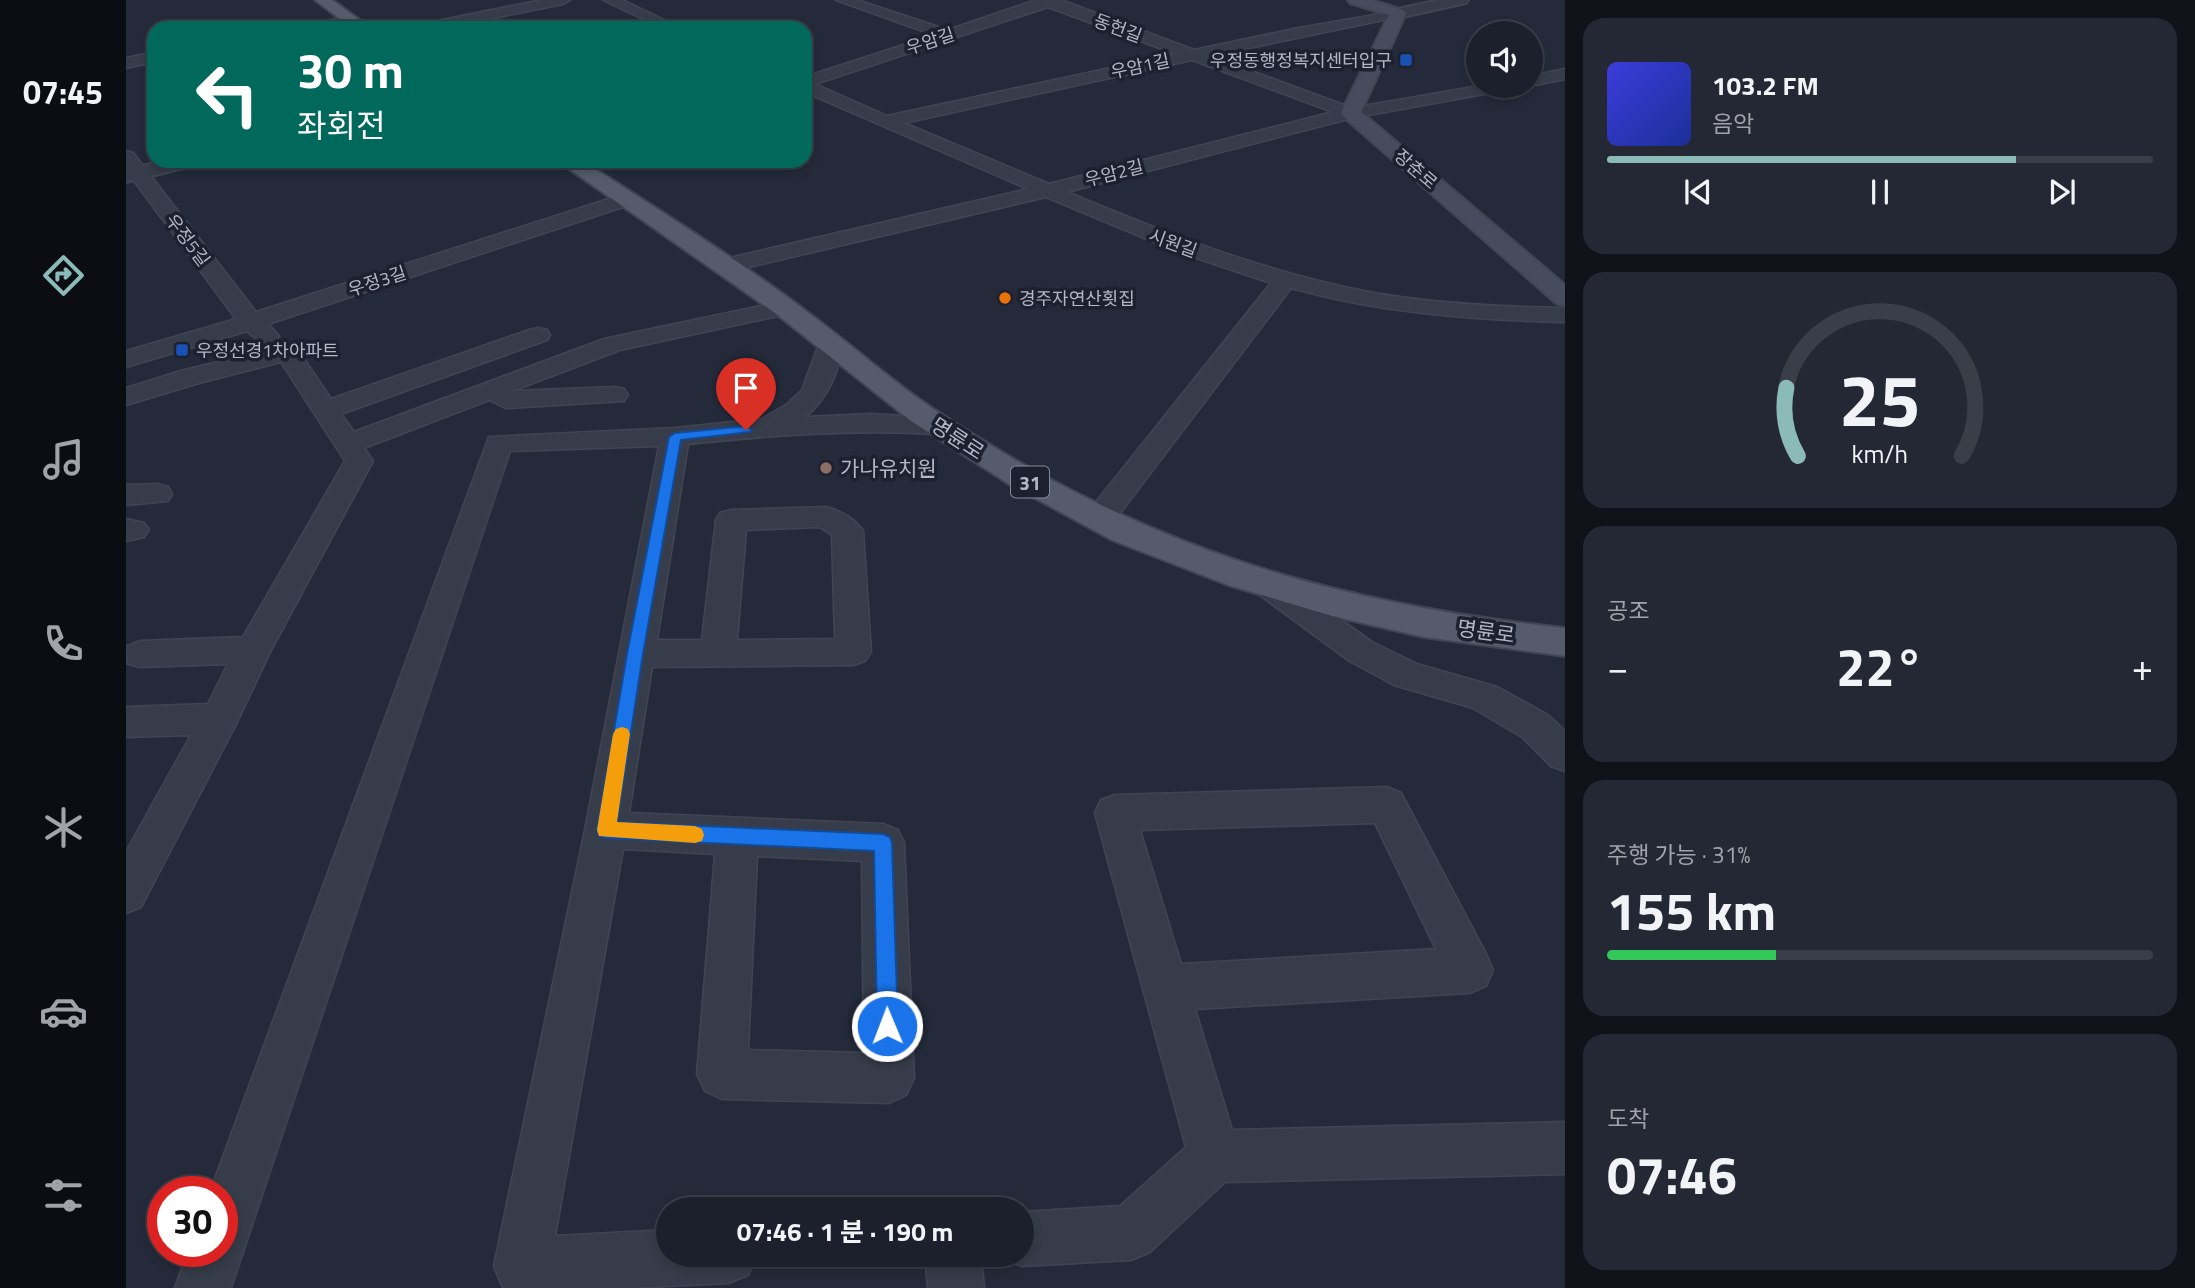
<!DOCTYPE html>
<html lang="ko">
<head>
<meta charset="utf-8">
<style>
	body { margin:0; font-family:"Titillium Web","Noto Sans KR",sans-serif; background:#242834; color:#f1f3f6; height:100vh; display:flex; flex-direction:column; font-size:26px; white-space:nowrap }
	* { box-sizing:border-box; margin:0 }
	p { font-size:23px; color:#a0a3a9 }
	.icon { flex:none; width:38px; height:38px; fill:none; stroke:currentColor; stroke-width:2; stroke-linecap:round; stroke-linejoin:round }
	.map { position:relative; flex:1; overflow:hidden }
	.side { display:flex; flex-direction:column; gap:18px; padding:18px; background:#0f1218; width:630px }
	.side>* { flex:none }
	.top-card { position:absolute; left:21px; top:21px; width:665px; height:147px; border-radius:21px; box-shadow:0 4px 10px #0003,0 0 0 2px #393e48; background:#00695c; color:#fff; overflow:hidden }
	.controls { position:absolute; left:1340px; top:21px; display:grid; gap:14px }
	.controls a { display:grid; place-items:center; width:77px; height:77px; border-radius:50%; background:#1b202c; box-shadow:0 4px 10px #0003,0 0 0 2px #393e48; font-size:35px }
	.speed { position:absolute; left:21px; top:1176px; display:flex; gap:14px; font-size:35px; font-weight:700; text-align:center }
	.speed>* { display:grid; place-content:center; width:91px; height:91px; border-radius:50%; background:#1b202c; box-shadow:0 4px 10px #0003,0 0 0 2px #393e48; line-height:1 }
	.speed .limit { border:10px solid #d22; background:#fff; color:#111 }
	.pin { position:absolute; display:grid; place-items:center; width:60px; height:60px; color:#fff; margin:-72px -30px; border-radius:50% 50% 50% 0; rotate:-45deg; box-shadow:0 0 7px #0007 }
	.pin .icon { rotate:45deg }
	.me { position:absolute; width:77px; margin:-38px; rotate:359deg; stroke-linejoin:round; filter:drop-shadow(0 0 5px #0008) }
	.turn { display:flex; align-items:center; gap:24px; height:147px; padding:0 35px; font-size:32px }
	.turn .icon { width:91px; height:91px; stroke-width:2.5 }
	.turn b { display:block; font-size:49px; line-height:60px }
	.big { font-size:52px; font-weight:700; line-height:1.1 }
	.side .tile { flex:1; display:flex; flex-direction:column; justify-content:center; gap:10px; min-width:0; padding:0 24px; border-radius:21px; background:#242834 }
	.side .dial { align-items:center; gap:0 }
	.dial svg { height:182px; overflow:visible; fill:none; stroke:#393e48; stroke-width:7; stroke-linecap:round; text-anchor:middle }
	.dial text { fill:#f1f3f6; stroke:none }
	.song { display:flex; align-items:center; gap:21px }
	.cover { width:84px; height:84px; border-radius:10px; background:linear-gradient(135deg,hsl(240 70% 55%),hsl(230 70% 35%)) }
	.played { height:7px; border-radius:4px; background:linear-gradient(90deg,#8bbbb9 75%,#393e48 75%) }
	.keys { display:flex; justify-content:space-around; direction:ltr }
	.heat { display:flex; justify-content:space-between; align-items:center; font-size:38px; direction:ltr }
	.charge { height:10px; border-radius:5px; background:linear-gradient(90deg,#34c759 31%,#393e48 0) }
	.trip { position:absolute; left:530px; top:1197px; width:378px; height:70px; border-radius:35px; background:#1b202c; box-shadow:0 4px 10px #0003,0 0 0 2px #393e48; font-weight:700; line-height:70px; text-align:center }
	main { display:flex; flex:1; min-height:0 }
	.tab-bar { display:flex; flex-direction:column; width:126px; justify-content:space-around; align-items:center; background:#0b0d12; color:#a0a3a9 }
	.tab-bar .icon { width:49px; height:49px }
	.tab-bar .current { color:#8bbbb9 }
	.tab-bar b { font-size:32px; color:#f1f3f6 }
	.map>svg:first-child { display:block }
	.lines { fill:none; stroke-linecap:round; stroke-linejoin:round }
	.minor-casing { stroke:#414553; stroke-width:3 }
	.tertiary-casing { stroke:#414553; stroke-width:4 }
	.secondary-casing { stroke:#414553; stroke-width:4 }
	.primary-casing { stroke:#414553; stroke-width:4 }
	.minor { fill:#373c4a; fill-rule:evenodd }
	.tertiary { fill:#373c4a; fill-rule:evenodd }
	.secondary { fill:#464b5d; fill-rule:evenodd }
	.primary { fill:#555b6a; fill-rule:evenodd }
	.route { fill:#1a73e8; stroke:#114b97; stroke-width:2 }
	.slow { fill:#f59e0b }
	.transit-dot { fill:#1a4fb4; stroke:#1d212f; stroke-width:2.5 }
	.food-dot { fill:#e8710a; stroke:#1d212f; stroke-width:2.5 }
	.education-dot { fill:#8d6e63; stroke:#1d212f; stroke-width:2.5 }
	.labels { text-anchor:middle; dominant-baseline:central; stroke-width:7; stroke-linejoin:round; paint-order:stroke }
	.far-street-label { font-size:18px; fill:#b3b7c6; stroke:#1d212f }
	.far-poi-label { font-size:18px; fill:#b3b7c6; stroke:#1d212f; text-anchor:start }
	.shield { fill:#1d212f; stroke:#868a99; stroke-width:2 }
	.shield-label { font-size:19px; font-weight:bold; fill:#b3b7c6 }
	.street-label { font-size:21px; fill:#b3b7c6; stroke:#1d212f }
	.poi-label { font-size:21px; fill:#b3b7c6; stroke:#1d212f; text-anchor:start }
</style>
</head>
<body>
<main>
<nav class="tab-bar">
<b>07:45</b>
<svg class="icon current" aria-label="directions" viewBox="0 0 24 24"><path d="M12 3l9 9-9 9-9-9zM9 14v-3h6M13 9l2 2-2 2"/></svg>
<svg class="icon" aria-label="music" viewBox="0 0 24 24"><path d="M9 18V5l10-2v13"/><circle cx="6" cy="18" r="3"/><circle cx="16" cy="16" r="3"/></svg>
<svg class="icon" aria-label="phone" viewBox="0 0 24 24"><path d="M5 4h4l2 5-3 2q2 4 5 5l2-3 5 2v4C11 20 4 13 5 4z"/></svg>
<svg class="icon" aria-label="climate" viewBox="0 0 24 24"><path d="M12 3v18M4 7l16 10M4 17L20 7"/></svg>
<svg class="icon" aria-label="car" viewBox="0 0 24 24"><path d="M5 17H2v-5l4-1 3-4h7l3 4 3 1v5h-3M9 17h6M6 11h13"/><circle cx="7" cy="17" r="2"/><circle cx="17" cy="17" r="2"/></svg>
<svg class="icon" aria-label="filters" viewBox="0 0 24 24"><path d="M4 7h16M4 17h16"/><circle cx="9" cy="7" r="2"/><circle cx="15" cy="17" r="2"/></svg>
</nav>
<div class="map">
<svg width="1439" height="1288" viewBox="0 0 1439 1288">
	<rect width="100%" height="100%" fill="#242a3a"/>
	<g class="lines">
		<defs>
			<g id="minor">
				<polygon points="416,0 444,0 437,4 318,28 289,28 296,24"/>
				<polygon points="477,0 496,0 555,28 536,28"/>
				<path d="M710,0H731L822,30L910,0H935L1068,50L1173,28L1277,10L1279,13L1272,17L1084,56L1226,108L1353,86H1388L1386,89L1226,118L941,192C1039,233 1138,272 1243,292C1308,304 1374,307 1439,308V322C1346,320 1255,313 1165,288L985,525L974,528L963,525L959,518L963,511L1145,283L1052,252L920,197L598,273L590,271L587,266L590,261L902,189L679,92V77L808,35ZM922,7L1050,54L761,116L689,84ZM1066,60L1207,112L923,184L778,123Z"/>
				<polygon points="226,16 233,20 231,23 207,28 177,28 179,25"/>
				<polygon points="28,52 28,62 0,68 0,58"/>
				<polygon points="1439,69 1439,79 1405,86 1404,86 1405,76"/>
				<path d="M0,151L7,153L130,312L495,195H509L512,199L509,203L142,324L153,336L150,341C136,345 131,340 121,331L0,367V351L110,319L0,170Z"/>
				<polygon points="658,301 666,303 670,308 666,313 494,350 386,391 489,387 498,389 502,395 498,401 380,408 363,400 238,448 247,461 145,650 109,726 15,907 0,913 0,852 65,735 0,737 0,707 82,704 102,664 14,667 2,664 0,647 14,641 117,637 219,461 155,362 73,383 0,405 0,388 55,371 162,345 171,348 205,399 403,330 412,328 421,330 424,335 421,340 215,414 228,432 478,339"/>
				<path d="M704,335L713,338L717,343C712,373 703,397 679,417L745,414L813,418L823,420L827,426L823,432L813,434C728,429 646,435 562,444L531,640H576L590,520L594,513L605,510L700,507C714,511 729,518 737,531L745,652L739,661L727,665L526,667L503,813L757,824L772,830L778,843L788,1078L780,1095L763,1103L596,1099L579,1091L571,1074L589,854L497,849L429,1236L542,1230V1255H630L622,1275L602,1283L503,1288H382L376,1286L368,1266L459,830L533,446L384,451L105,1288H49L62,1251H96V1192H84L363,437L549,428L636,419L660,405L676,390L695,338ZM694,527L706,535L709,639L611,640L620,530ZM631,856L736,861L738,1053L622,1050Z"/>
				<polygon points="31,484 42,487 46,494 42,501 0,505 0,485"/>
				<polygon points="0,519 18,523 23,530 18,537 0,541"/>
				<polygon points="1143,573 1155,577 1246,642 1291,664 1371,687 1422,715 1439,731 1439,771 1425,766 1396,737 1347,708 1268,685 1222,660 1131,593 1126,585 1131,577"/>
				<path d="M1261,787L1275,793L1360,954L1367,970L1360,986L1344,993L1069,1009L1106,1130L1439,1122V1174L1099,1182L1024,1252L1005,1260L896,1266L877,1258L875,1255H896V1212L994,1206L1060,1147L969,813L975,800L989,795ZM1249,823L1310,949L1055,964L1014,830Z"/>
				<polygon points="799,1255 855,1255 858,1288 802,1288"/>
			</g>
			<g id="tertiary">
				<polygon points="1313,0 1342,0 1340,3 1272,18 1264,13 1267,10"/>
				<polygon points="36,161 73,161 70,165 0,182 0,170"/>
			</g>
			<polygon id="secondary" points="1222,0 1245,0 1277,10 1280,13 1235,112 1439,285 1439,306 1430,303 1218,117 1215,113 1263,15 1224,3"/>
			<g id="primary">
				<polygon points="189,0 206,0 245,28 226,28"/>
				<path d="M432,161H456L477,174C547,219 618,264 684,314C726,345 765,381 809,410C1010,544 1200,603 1439,628V656L1298,637L1206,616L1102,585L986,540L883,484L785,421L649,313Z"/>
			</g>
		</defs>
		<!-- minor casing -->
		<use href="#minor" class="minor-casing"/>
		<!-- tertiary casing -->
		<use href="#tertiary" class="tertiary-casing"/>
		<!-- secondary casing -->
		<use href="#secondary" class="secondary-casing"/>
		<!-- primary casing -->
		<use href="#primary" class="primary-casing"/>
		<!-- minor -->
		<use href="#minor" class="minor"/>
		<!-- tertiary -->
		<use href="#tertiary" class="tertiary"/>
		<!-- secondary -->
		<use href="#secondary" class="secondary"/>
		<!-- primary -->
		<use href="#primary" class="primary"/>
	</g>
	<!-- route -->
	<polygon class="route" points="620,426 626,430 624,432 555,440 517,654 491,822 757,834 764,837 766,843 772,1026 769,1034 761,1037 754,1034 751,1026 748,851 480,838 473,836 471,830 501,654 543,437 549,433"/>
	<!-- slow -->
	<polygon class="slow" points="496,727 502,729 504,734 491,822 569,826 576,829 578,835 576,841 569,843 473,836 471,830 487,734 490,729"/>
	<!-- markers -->
	<g class="transit-dot">
		<rect x="1273" y="53" width="14" height="14" rx="3.5"/>
		<rect x="49" y="343" width="14" height="14" rx="3.5"/>
	</g>
	<circle class="food-dot" cx="879" cy="298" r="7"/>
	<circle class="education-dot" cx="700" cy="468" r="7"/>
	<g class="labels">
		<!-- far-street labels -->
		<g class="far-street-label">
			<text transform="translate(992 28) rotate(20)">동헌길</text>
			<text transform="translate(804 41) rotate(-18)">우암길</text>
			<text transform="translate(1014 66) rotate(-12)">우암1길</text>
			<text transform="translate(1290 169) rotate(41)">장춘로</text>
			<text transform="translate(988 173) rotate(-14)">우암2길</text>
			<text transform="translate(62 240) rotate(53)">우정5길</text>
			<text transform="translate(1047 243) rotate(20)">시원길</text>
			<text transform="translate(251 281) rotate(-18)">우정3길</text>
		</g>
		<!-- far-poi labels -->
		<g class="far-poi-label">
			<text x="1266" y="60" text-anchor="end">우정동행정복지센터입구</text>
			<text x="893" y="298">경주자연산횟집</text>
			<text x="70" y="350">우정선경1차아파트</text>
		</g>
		<!-- shield labels -->
		<rect class="shield" x="885" y="466.5" width="38" height="31" rx="5"/>
		<g class="shield-label">
			<text x="904" y="482">31</text>
		</g>
		<!-- street labels -->
		<g class="street-label">
			<text transform="translate(832 438) rotate(33)">명륜로</text>
			<text transform="translate(1360 631) rotate(8)">명륜로</text>
		</g>
		<!-- poi labels -->
		<g class="poi-label">
			<text x="714" y="468">가나유치원</text>
		</g>
	</g>
</svg>
<div class="controls">
<a><svg class="icon" aria-label="sound" viewBox="0 0 24 24"><path d="M4 9h4l5-4v14l-5-4H4zM17 9q2 3 0 6"/></svg></a>
</div>
<div class="speed"><div class="limit">30</div></div>
<div class="pin" style="left:620px;top:430px;background:#d93025"><svg class="icon" aria-label="arrive" viewBox="0 0 24 24"><path d="M6 21V4h12l-3 4 3 4H6"/></svg></div>
<svg class="me" style="left:761px;top:1026px" viewBox="-20 -20 40 40"><circle r="17" fill="#1a73e8" stroke="#fff" stroke-width="3"/><path d="M0-11L8 9 0 5-8 9z" fill="#fff"/></svg>
<div class="trip">07:46 · 1 분 · 190 m</div>
<div class="top-card">
<div class="turn"><svg class="icon" aria-label="left" viewBox="0 0 24 24"><path d="M17 20v-9H6M10 6l-5 5 5 5"/></svg><div><b>30 m</b>좌회전</div></div>
</div>
</div>
<section class="side">
<div class="tile">
<div class="song"><i class="cover"></i><div><b>103.2 FM</b><p>음악</p></div></div>
<div class="played"></div>
<div class="keys"><svg class="icon" aria-label="previous" viewBox="0 0 24 24"><path d="M18 5L8 12l10 7zM5 5v14"/></svg><svg class="icon" aria-label="pause" viewBox="0 0 24 24"><path d="M8 5v14M16 5v14"/></svg><svg class="icon" aria-label="next" viewBox="0 0 24 24"><path d="M6 5l10 7-10 7zM19 5v14"/></svg></div>
</div>
<div class="tile dial"><svg viewBox="0 0 100 80">
<path d="M14 69A42 42 0 1 1 86 69"/>
<path d="M14 69A42 42 0 0 1 9 39" stroke="#8bbbb9"/>
<text x="50" y="56" font-size="32" font-weight="700">25</text>
<text x="50" y="72" font-size="11">km/h</text>
</svg></div>
<div class="tile"><p>공조</p>
<div class="heat"><a>−</a><b class="big">22°</b><a>+</a></div>
</div>
<div class="tile"><p>주행 가능 · 31%</p><b class="big">155 km</b><div class="charge"></div></div>
<div class="tile"><p>도착</p><b class="big">07:46</b></div>
</section>
</main>
</body>
</html>
